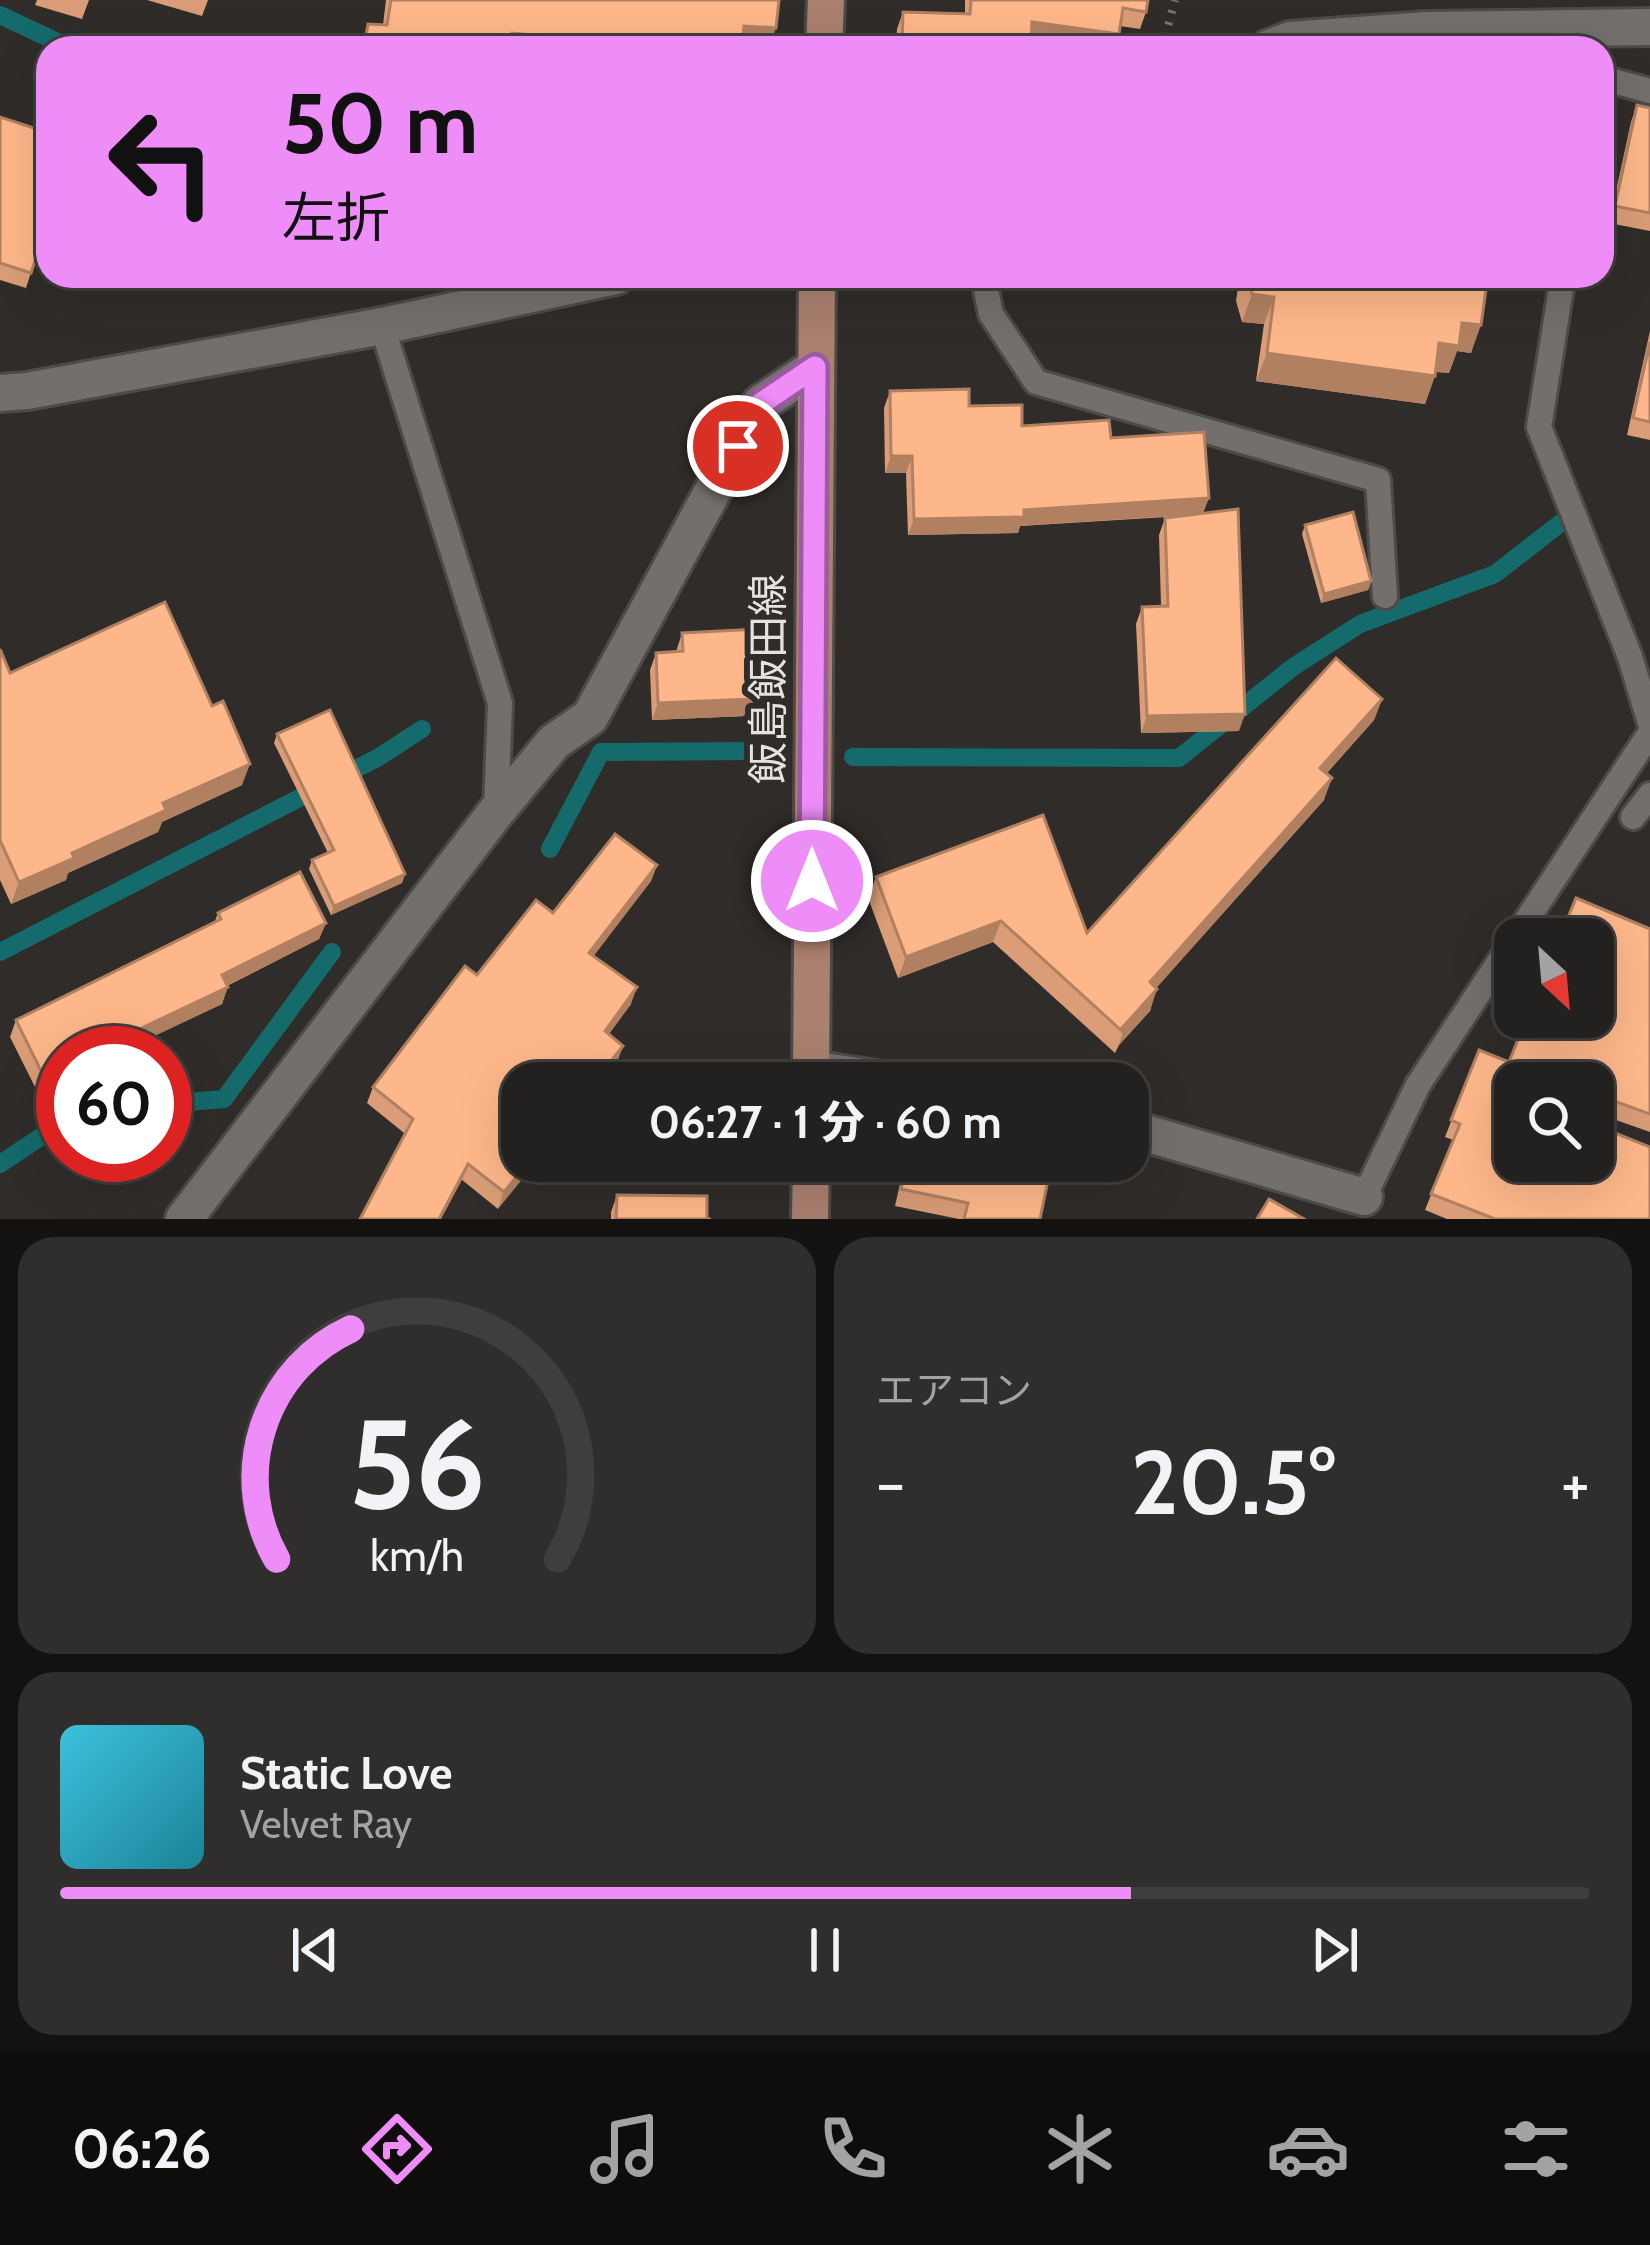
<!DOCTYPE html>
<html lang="ja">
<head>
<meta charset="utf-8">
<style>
	body { margin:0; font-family:Cabin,"Noto Sans JP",sans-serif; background:#2f2e2c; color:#f1f3f6; height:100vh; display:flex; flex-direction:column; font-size:45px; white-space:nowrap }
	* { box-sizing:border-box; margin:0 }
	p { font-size:39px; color:#a3a3a4 }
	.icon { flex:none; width:66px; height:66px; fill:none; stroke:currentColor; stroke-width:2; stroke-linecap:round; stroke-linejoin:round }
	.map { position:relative; height:1219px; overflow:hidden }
	.panel { display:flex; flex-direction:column; gap:18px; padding:18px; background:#131211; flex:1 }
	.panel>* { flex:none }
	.hud { position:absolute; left:36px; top:36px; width:1578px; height:252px; border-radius:36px; box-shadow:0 12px 48px #0002,0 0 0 3px #403e3d; background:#ee8cf8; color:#111; overflow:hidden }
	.needle { width:78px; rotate:154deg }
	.fabs { position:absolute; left:1494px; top:918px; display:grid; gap:24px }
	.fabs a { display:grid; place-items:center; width:120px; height:120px; border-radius:24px; background:#23211f; box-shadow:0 12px 48px #0002,0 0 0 3px #403e3d; font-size:60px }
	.speed { position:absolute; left:36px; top:1026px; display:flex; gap:24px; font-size:60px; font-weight:700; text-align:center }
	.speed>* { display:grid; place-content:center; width:156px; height:156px; border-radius:50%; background:#23211f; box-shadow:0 12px 48px #0002,0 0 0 3px #403e3d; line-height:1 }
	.speed .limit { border:18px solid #d22; background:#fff; color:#111 }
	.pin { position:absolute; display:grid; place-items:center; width:102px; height:102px; color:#fff; margin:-51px; border:6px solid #fff; border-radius:50%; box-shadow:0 3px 12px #0007 }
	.me { position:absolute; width:132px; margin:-66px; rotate:0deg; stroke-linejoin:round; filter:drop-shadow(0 0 9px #0008) }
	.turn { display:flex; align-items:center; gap:42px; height:252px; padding:0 48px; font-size:54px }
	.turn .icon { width:156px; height:156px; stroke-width:2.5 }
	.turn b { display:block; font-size:84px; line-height:102px }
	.big { font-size:90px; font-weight:800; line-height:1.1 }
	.panel .widget { flex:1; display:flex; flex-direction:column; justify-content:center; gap:18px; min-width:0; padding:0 42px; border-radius:36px; background:#2f2e2c }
	.panel .dial { align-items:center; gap:0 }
	.dial svg { height:312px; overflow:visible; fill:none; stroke:#403e3d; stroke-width:7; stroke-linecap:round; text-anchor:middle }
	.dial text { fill:#f1f3f6; stroke:none }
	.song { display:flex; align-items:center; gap:36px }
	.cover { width:144px; height:144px; border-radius:18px; background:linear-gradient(135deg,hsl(190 70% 55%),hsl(190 70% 35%)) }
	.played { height:12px; border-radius:6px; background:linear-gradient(90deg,#ee8cf8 70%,#403e3d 70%) }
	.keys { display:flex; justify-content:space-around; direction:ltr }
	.heat { display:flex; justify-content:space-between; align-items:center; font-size:66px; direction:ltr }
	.panel .tiles { flex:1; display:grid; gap:18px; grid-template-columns:1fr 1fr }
	.widget:last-child { grid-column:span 2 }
	.trip { position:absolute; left:501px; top:1062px; width:648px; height:120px; border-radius:36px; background:#23211f; box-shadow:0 12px 48px #0002,0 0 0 3px #403e3d; font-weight:800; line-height:120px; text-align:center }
	.tabs { display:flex; height:192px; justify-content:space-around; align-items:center; background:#0e0d0c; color:#a3a3a4 }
	.tabs .icon { width:84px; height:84px }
	.tabs .current { color:#ee8cf8 }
	.tabs b { font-size:54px; color:#f1f3f6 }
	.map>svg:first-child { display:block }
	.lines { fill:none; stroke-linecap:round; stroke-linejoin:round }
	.stream { stroke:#156a6c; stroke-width:18 }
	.lane-casing { stroke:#4d4a48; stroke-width:30 }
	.street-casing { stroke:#4d4a48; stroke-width:42 }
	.secondary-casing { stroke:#4d4a48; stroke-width:42 }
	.primary-casing { stroke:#4d4a48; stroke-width:42 }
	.path { stroke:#767371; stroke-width:8; stroke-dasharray:3 9; stroke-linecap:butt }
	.lane { stroke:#736f6d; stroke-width:24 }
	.street { stroke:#736f6d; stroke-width:36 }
	.secondary { stroke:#736f6d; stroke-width:36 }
	.primary { stroke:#aa806f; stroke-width:36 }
	.wall { fill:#da9d77 }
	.shaded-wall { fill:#b18061 }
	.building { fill:#fdb78a; stroke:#b18061; stroke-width:3 }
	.route-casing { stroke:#9b5ba1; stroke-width:30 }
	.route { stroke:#ee8cf8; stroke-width:21 }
	.labels { text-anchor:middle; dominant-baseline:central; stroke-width:12; stroke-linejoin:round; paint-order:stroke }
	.street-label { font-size:42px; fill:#e5e3e2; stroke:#2f2c29 }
</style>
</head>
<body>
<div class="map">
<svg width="1650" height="1219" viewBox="0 0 1650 1219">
	<rect width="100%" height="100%" fill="#2f2c29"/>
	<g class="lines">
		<!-- stream -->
		<g class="stream">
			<polyline points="0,15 70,48"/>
			<polyline points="853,757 1179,758 1293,667 1360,624 1495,574 1562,522"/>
			<polyline points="550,849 601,752 762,751"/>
			<polyline points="0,952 379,757 422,729"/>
			<polyline points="165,1104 224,1099 332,952"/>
			<polyline points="0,1164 63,1122"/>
		</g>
		<defs>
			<g id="lane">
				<polyline points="1602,78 1650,91"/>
				<polyline points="983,276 991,314 1036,382 1378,480 1385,596"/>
				<polyline points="1563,276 1539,427 1630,657 1650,723"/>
				<polyline points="382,326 500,703 496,812"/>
				<polyline points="1633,817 1650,795"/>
				<polyline points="1364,1197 1418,1085 1650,733"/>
			</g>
			<g id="street">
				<polyline points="811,1069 902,1083"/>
				<polyline points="1128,1128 1364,1197"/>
				<polyline points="184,1219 496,812 554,742 590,717 760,404 815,367"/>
			</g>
			<g id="secondary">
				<polyline points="1269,48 1290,40 1427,30 1650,27"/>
				<polyline points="0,393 27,391 382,326 616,276"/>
			</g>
			<g id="primary">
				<polyline points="824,48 826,0"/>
				<polyline points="811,1083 817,276"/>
				<polyline points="810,1219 811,1161"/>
			</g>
		</defs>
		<!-- lane casing -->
		<use href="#lane" class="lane-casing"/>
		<!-- street casing -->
		<use href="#street" class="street-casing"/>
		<!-- secondary casing -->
		<use href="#secondary" class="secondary-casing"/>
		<!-- primary casing -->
		<use href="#primary" class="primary-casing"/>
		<!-- path -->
		<polyline class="path" points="1162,48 1175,0"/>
		<!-- lane -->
		<use href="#lane" class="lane"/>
		<!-- street -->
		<use href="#street" class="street"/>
		<!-- secondary -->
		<use href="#secondary" class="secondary"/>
		<!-- primary -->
		<use href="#primary" class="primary"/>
	</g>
	<!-- wall -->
	<g class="wall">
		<polygon points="37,0 89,0 82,19 35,5"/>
		<polygon points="147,0 208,0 202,16"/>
		<polygon points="386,0 779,0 769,48 360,48 368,24 383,25"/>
		<polygon points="965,0 1148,0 1146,12 1140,29 1120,26 1113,48 1095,48 1031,40 1031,48 896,48 897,29 903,12 965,13"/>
		<polygon points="48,96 48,251 39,248 26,288 0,280 0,117 36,129"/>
		<polygon points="1637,105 1650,108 1650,231 1609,223 1631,122"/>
		<polygon points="1216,276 1488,276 1471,353 1457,351 1449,373 1436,372 1425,404 1256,381 1264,324 1242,322 1236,301 1239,280"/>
		<polygon points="1650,331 1650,440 1627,435"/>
		<polygon points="890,391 969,406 1022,426 1111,438 1209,498 1203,513 1239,731 1141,733 1136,624 1142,607 1161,606 1159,535 1165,518 1183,516 1020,526 1018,533 908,535 906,473 885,473 884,408"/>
		<polygon points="1305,525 1371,581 1368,590 1321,603 1302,534"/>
		<polygon points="682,633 778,698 772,715 652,720 650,670 656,653 676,652"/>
		<polygon points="0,649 10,673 242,785 162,822 158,832 68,873 66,880 11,904 0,880"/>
		<polygon points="1382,699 1374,720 1327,773 1324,800 1156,988 1150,1011 1119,1045 1115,1053 993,942 898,978 868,898 876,877 1087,933"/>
		<polygon points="277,734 405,874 402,883 331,915 309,869 312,860 328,853 274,743"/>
		<polygon points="657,865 651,881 593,956 631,1004 608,1034 617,1063 601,1083 522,1083 522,1161 498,1209 367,1103 373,1087 477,975 553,913"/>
		<polygon points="218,913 326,923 319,939 227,986 222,1004 118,1053 63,1053 37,1091 10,1037 16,1020 215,921"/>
		<polygon points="1650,929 1650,1132 1593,1112 1593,1083 1515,1083 1650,1219 1447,1219 1425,1210 1453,1140 1445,1137 1479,1050 1509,1062"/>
		<polygon points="905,1161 1052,1161 1040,1219 959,1219 895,1206"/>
		<polygon points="617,1195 707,1219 711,1219 611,1219 611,1212"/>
	</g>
	<!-- shaded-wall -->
	<g class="shaded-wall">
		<polygon points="1032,22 1119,34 1113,48 1095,48 1025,39"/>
		<polygon points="744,26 776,28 769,48 707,48 710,40"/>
		<polygon points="512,33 637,44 635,48 507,48"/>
		<polygon points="1252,294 1274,297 1264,324 1242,322"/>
		<polygon points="1462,323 1481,325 1471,353 1457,351 1449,373 1429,371 1439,343"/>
		<polygon points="1267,353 1435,376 1425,404 1256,381"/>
		<polygon points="891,456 912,456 906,473 885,473"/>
		<polygon points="1209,498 1202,514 1020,526 1018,533 908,535 914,519"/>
		<polygon points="1371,581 1368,590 1321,603 1324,594"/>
		<polygon points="778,698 772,715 652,720 658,703"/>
		<polygon points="1382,699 1374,720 1312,789 1320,768"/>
		<polygon points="1245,714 1239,731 1141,733 1147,716"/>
		<polygon points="250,764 242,785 162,822 158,832 68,873 66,880 11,904 19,882 163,803"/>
		<polygon points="1332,778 1324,800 1142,1004 1150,982"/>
		<polygon points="657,865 651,881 583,970 589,953"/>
		<polygon points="405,874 402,883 331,915 334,906"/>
		<polygon points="1001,921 993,942 898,978 906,957"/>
		<polygon points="326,923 319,939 216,991 222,975"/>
		<polygon points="228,987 222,1004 118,1053 89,1053"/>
		<polygon points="637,987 631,1004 599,1048 605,1031"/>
		<polygon points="1157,989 1150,1011 1119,1045 1123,1032 1121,1030"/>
		<polygon points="623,1046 617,1063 601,1083 593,1083"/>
		<polygon points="63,1065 63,1079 37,1091 43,1075"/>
		<polygon points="529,1161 537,1161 498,1209 504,1192"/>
		<polygon points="468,1164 462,1180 441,1219 439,1219"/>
	</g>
	<!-- building -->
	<g class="building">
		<polygon points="391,0 779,0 776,28 744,26 742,42 710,40 709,48 637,48 637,44 512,33 509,48 364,48 368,24 387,25"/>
		<polygon points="971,0 1148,0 1146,12 1123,8 1119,34 1032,22 1031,48 902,48 903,12 970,14"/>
		<polygon points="1437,43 1472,48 1437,48"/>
		<polygon points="48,97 48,234 44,233 31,273 0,263 0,117 37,129"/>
		<polygon points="1637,105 1650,108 1650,213 1615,206"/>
		<polygon points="1247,276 1488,276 1481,325 1462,323 1459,346 1439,343 1435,376 1267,353 1274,297 1252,294"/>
		<polygon points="1650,342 1650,422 1633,418"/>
		<polygon points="969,389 969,406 1022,405 1022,426 1109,420 1111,438 1204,432 1209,498 1024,510 1024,517 914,519 912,456 891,456 890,391"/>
		<polygon points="1238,509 1245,714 1147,716 1142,607 1168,606 1165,518"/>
		<polygon points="1353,512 1371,581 1324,594 1305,525"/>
		<polygon points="165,602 212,706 223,701 250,764 163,803 166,810 72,853 74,858 19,882 0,840 0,649 10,673"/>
		<polygon points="776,628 778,698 658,703 656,653 683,651 682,633"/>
		<polygon points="1336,658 1382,699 1320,768 1332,778 1150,982 1157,989 1122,1028 1123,1032 1001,921 906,957 876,877 1043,815 1087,933"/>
		<polygon points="330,710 405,874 334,906 312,860 334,850 277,734"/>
		<polygon points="615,834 657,865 589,953 637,987 605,1031 623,1046 593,1083 522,1083 522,1161 529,1161 504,1192 468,1164 439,1219 360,1219 413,1119 373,1087 465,966 477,975 536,900 553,913"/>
		<polygon points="300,872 326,923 222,975 228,987 89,1053 63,1053 63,1065 43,1075 16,1020 221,919 218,913"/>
		<polygon points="1576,898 1650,929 1650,1114 1595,1094 1593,1096 1593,1083 1515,1083 1515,1161 1593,1161 1593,1124 1650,1147 1650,1219 1495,1219 1431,1194 1460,1124 1451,1120 1479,1050 1509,1062 1527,1017 1593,1017 1593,939 1559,939"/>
		<polygon points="907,1161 1052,1161 1040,1219 964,1219 968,1203 901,1189"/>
		<polygon points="617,1195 707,1196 707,1219 711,1219 616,1219"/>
		<polygon points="1269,1199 1304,1219 1257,1219"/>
	</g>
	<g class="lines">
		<defs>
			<polyline id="route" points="738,446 760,404 815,367 812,881"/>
		</defs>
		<!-- route casing -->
		<use href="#route" class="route-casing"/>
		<!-- route -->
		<use href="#route" class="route"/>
	</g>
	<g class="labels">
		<!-- street labels -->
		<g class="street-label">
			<text transform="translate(768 679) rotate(-90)">飯島飯田線</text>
		</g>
	</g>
</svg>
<div class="fabs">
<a><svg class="needle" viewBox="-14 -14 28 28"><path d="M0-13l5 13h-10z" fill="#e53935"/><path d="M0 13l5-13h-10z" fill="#a3a3a4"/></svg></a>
<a><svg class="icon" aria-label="search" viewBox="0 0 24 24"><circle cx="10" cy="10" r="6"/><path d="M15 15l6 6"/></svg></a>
</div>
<div class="speed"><div class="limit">60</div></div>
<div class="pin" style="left:738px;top:446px;background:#d93025"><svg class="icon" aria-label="arrive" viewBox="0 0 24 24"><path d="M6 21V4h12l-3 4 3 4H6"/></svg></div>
<svg class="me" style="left:812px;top:881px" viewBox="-20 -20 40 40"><circle r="17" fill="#ee8cf8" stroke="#fff" stroke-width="3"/><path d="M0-11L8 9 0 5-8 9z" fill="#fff"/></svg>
<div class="trip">06:27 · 1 分 · 60 m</div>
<div class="hud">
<div class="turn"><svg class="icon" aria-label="left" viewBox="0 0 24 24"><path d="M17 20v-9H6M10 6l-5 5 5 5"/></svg><div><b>50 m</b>左折</div></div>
</div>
</div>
<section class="panel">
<div class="tiles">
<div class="widget dial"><svg viewBox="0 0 100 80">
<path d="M14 69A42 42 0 1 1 86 69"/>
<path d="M14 69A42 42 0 0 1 33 10" stroke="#ee8cf8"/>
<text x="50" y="56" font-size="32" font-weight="700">56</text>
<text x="50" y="72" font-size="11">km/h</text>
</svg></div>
<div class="widget"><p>エアコン</p>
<div class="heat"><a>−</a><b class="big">20.5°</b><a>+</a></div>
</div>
<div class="widget">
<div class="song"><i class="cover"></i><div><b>Static Love</b><p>Velvet Ray</p></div></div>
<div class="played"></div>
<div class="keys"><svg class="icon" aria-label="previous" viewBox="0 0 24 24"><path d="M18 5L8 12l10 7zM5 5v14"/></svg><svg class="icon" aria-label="pause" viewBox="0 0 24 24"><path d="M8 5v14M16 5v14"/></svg><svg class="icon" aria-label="next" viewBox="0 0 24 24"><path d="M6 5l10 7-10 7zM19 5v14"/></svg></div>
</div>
</div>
</section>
<nav class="tabs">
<b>06:26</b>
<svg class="icon current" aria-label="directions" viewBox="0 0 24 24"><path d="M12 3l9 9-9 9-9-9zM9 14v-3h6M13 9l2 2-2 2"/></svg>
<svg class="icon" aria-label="music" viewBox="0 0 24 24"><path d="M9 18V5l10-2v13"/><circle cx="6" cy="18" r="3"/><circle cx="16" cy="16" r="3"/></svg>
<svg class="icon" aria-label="phone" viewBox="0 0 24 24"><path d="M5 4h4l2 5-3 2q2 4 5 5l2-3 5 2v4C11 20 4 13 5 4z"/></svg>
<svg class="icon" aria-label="climate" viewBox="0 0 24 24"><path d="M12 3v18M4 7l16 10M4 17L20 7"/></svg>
<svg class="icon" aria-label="car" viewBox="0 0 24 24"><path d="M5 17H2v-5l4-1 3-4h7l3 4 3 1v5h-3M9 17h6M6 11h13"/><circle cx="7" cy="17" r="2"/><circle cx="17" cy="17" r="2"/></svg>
<svg class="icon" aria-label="filters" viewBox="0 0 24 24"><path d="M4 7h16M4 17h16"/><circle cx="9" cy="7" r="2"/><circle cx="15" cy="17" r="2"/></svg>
</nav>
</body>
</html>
